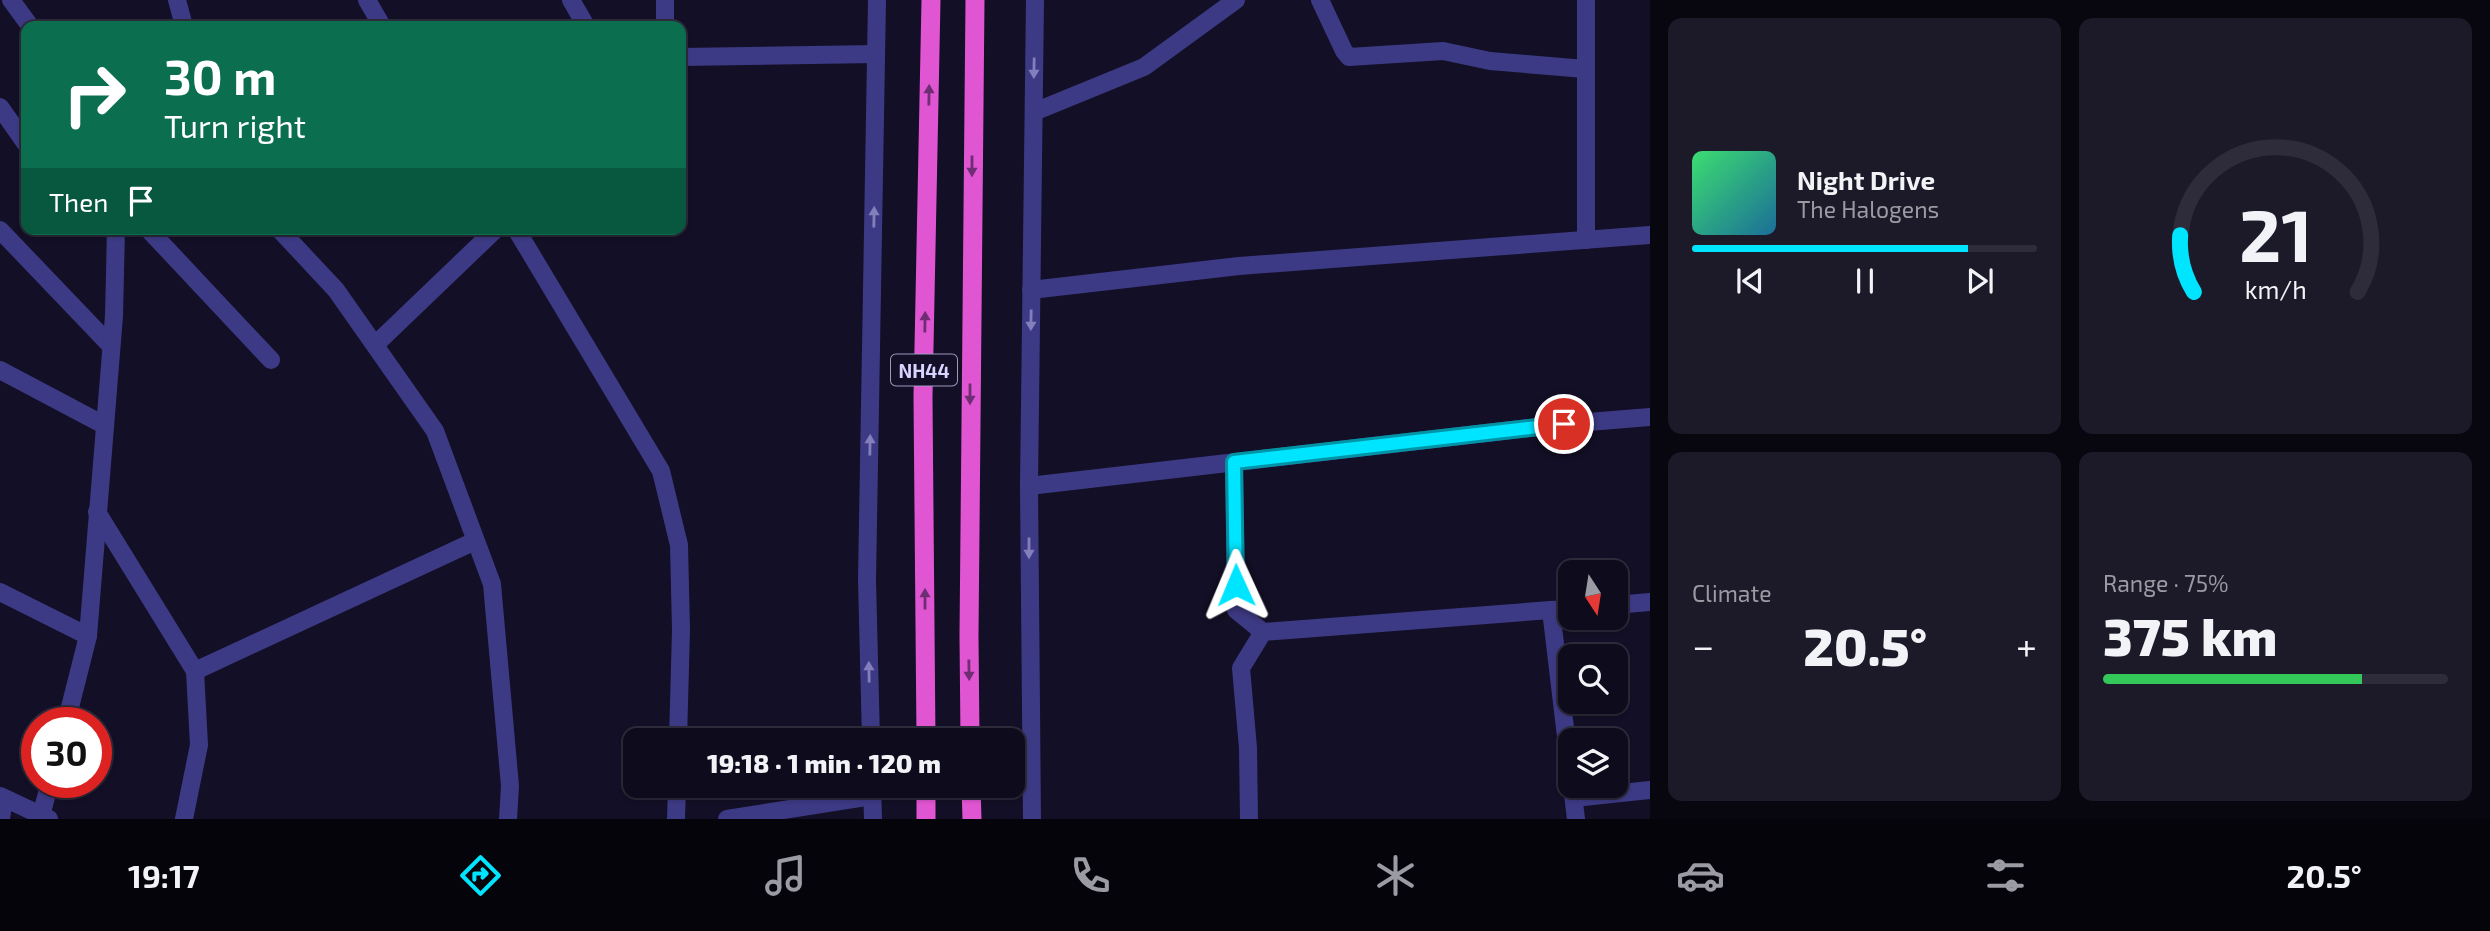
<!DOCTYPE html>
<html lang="en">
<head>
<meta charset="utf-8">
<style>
	body { margin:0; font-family:"Exo 2",sans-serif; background:#1c1929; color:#f1f3f6; height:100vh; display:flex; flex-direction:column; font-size:26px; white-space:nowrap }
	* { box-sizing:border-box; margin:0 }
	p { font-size:23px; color:#9b9ba3 }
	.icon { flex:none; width:38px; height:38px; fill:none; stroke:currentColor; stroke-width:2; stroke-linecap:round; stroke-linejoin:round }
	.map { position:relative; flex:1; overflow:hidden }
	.drawer { display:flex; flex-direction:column; gap:18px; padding:18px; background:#08060f; width:840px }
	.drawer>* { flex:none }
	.hud { position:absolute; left:21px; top:21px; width:665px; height:214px; border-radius:14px; box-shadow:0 2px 5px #0004,0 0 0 2px #2e2b3b; background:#0b6e4f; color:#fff; overflow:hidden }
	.needle { width:46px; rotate:168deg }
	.controls { position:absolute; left:1558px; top:560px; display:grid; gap:14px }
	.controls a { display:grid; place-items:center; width:70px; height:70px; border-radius:14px; background:#0e0b1c; box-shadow:0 2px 5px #0004,0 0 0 2px #2e2b3b; font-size:35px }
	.speed { position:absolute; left:21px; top:707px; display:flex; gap:14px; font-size:35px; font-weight:700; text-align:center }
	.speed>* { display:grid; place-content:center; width:91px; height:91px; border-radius:50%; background:#0e0b1c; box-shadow:0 2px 5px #0004,0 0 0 2px #2e2b3b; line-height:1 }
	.speed .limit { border:10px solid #d22; background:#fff; color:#111 }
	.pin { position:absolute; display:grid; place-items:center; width:60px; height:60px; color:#fff; margin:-30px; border:4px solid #fff; border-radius:50%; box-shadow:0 2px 7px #0007 }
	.me { position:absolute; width:77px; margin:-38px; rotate:359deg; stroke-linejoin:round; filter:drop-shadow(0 0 5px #0008) }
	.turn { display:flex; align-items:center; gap:24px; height:147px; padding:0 28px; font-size:32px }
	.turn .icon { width:91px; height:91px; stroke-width:2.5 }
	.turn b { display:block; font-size:49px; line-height:60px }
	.then { display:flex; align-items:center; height:66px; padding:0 28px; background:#0003; gap:14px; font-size:26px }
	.big { font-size:52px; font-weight:800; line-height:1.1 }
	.drawer .widget { flex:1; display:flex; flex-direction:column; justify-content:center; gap:10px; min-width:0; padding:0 24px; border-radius:14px; background:#1c1929 }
	.drawer .dial { align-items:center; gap:0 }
	.dial svg { height:182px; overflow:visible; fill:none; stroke:#2e2b3b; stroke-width:7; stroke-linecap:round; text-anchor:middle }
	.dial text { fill:#f1f3f6; stroke:none }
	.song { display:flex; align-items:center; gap:21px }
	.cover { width:84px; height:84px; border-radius:10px; background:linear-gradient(135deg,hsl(140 70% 55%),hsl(200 70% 35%)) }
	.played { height:7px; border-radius:4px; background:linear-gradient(90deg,#00e5ff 80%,#2e2b3b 80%) }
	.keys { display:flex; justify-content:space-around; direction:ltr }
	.heat { display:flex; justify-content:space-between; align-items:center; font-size:38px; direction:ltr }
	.charge { height:10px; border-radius:5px; background:linear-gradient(90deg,#34c759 75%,#2e2b3b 0) }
	.drawer .tiles { flex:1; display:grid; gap:18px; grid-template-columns:repeat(2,1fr) }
	.trip { position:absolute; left:623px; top:728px; width:402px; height:70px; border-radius:14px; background:#0e0b1c; box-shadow:0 2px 5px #0004,0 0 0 2px #2e2b3b; font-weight:800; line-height:70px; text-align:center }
	.tabs { display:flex; height:112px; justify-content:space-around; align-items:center; background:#06040b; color:#9b9ba3 }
	.tabs .icon { width:49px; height:49px }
	.tabs .on { color:#00e5ff }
	.tabs b { font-size:32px; color:#f1f3f6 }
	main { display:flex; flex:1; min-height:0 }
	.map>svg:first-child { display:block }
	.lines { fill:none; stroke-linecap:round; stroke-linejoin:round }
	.minor { stroke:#3d3a85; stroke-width:18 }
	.tertiary { stroke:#3d3a85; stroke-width:18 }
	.trunk { stroke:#e055d1; stroke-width:19 }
	.oneway { fill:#837fbc }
	.oneway2 { fill:#6f2e73 }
	.route-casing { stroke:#0095a6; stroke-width:18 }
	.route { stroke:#00e5ff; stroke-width:12 }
	.labels { text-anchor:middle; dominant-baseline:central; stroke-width:7; stroke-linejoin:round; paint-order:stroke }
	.shield { fill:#130f26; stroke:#9e99be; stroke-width:2 }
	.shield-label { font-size:19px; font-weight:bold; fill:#d9d4ff }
</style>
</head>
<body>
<main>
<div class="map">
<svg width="1650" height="819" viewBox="0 0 1650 819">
	<rect width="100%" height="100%" fill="#130f26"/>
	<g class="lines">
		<!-- minor -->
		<g class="minor">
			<polyline points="11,0 30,26"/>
			<polyline points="177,0 184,26"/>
			<polyline points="367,0 382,26"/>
			<polyline points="571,0 586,26"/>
			<polyline points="1320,0 1344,51 1349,57 1443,51 1490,61 1585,69"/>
			<polyline points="1586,0 1586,240"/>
			<polyline points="665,26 665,0"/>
			<polyline points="681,57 876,54"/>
			<polyline points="0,107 26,144"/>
			<polyline points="1034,112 1144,67 1236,0"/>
			<polyline points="148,229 271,360"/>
			<polyline points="279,229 336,290 435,431 492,584 510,786 508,819"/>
			<polyline points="516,229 661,471 679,545 681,630 678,740"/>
			<polyline points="0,230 111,346"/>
			<polyline points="1031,290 1239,266 1650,235"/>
			<polyline points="375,345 496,229"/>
			<polyline points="0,370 104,425"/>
			<polyline points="1234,462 1236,610 1263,632"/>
			<polyline points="1029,486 1564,424 1650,417"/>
			<polyline points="97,512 195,671 199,745 184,819"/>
			<polyline points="0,592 88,636"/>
			<polyline points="1615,605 1650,602"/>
			<polyline points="1551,610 1570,609"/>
			<polyline points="195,671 475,541"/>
			<polyline points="66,723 88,636 114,316 116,229"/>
			<polyline points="1572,786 1576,819"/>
			<polyline points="0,796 49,819"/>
			<polyline points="1574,798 1650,790"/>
			<polyline points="41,816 50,782"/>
			<polyline points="1,819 4,798"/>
			<polyline points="676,819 677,786"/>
			<polyline points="727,819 872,796"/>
			<polyline points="1249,819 1248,748 1241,668 1263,632 1551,610 1570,770"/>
		</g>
		<!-- tertiary -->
		<g class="tertiary">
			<polyline points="871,740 867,580 877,0"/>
			<polyline points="872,786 873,819"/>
			<polyline points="1032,819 1029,486 1035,0"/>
		</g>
		<!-- trunk -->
		<g class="trunk">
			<polyline points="926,740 923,397 931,0"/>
			<polyline points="970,740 969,636 975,0"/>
			<polyline points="926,786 926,819"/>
			<polyline points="971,786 972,819"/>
		</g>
	</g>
	<!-- one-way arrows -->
	<defs><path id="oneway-solid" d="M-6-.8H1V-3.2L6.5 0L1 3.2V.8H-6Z" transform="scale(1.75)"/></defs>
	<g class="oneway">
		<use href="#oneway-solid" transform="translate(1034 68) rotate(91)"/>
		<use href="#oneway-solid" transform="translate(874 217) rotate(-89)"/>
		<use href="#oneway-solid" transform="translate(1031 320) rotate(91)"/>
		<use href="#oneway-solid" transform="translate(870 445) rotate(-89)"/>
		<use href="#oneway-solid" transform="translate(1029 548) rotate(90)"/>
		<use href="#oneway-solid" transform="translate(869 672) rotate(-91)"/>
	</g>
	<g class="oneway2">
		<use href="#oneway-solid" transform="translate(929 95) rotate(-89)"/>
		<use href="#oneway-solid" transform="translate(972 166) rotate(90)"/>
		<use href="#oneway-solid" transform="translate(925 322) rotate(-89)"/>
		<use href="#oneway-solid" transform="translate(970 394) rotate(90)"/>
		<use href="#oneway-solid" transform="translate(925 599) rotate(-90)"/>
		<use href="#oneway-solid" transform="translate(969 670) rotate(89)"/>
	</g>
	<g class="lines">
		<defs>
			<polyline id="route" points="1236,585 1234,462 1564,424"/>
		</defs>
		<!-- route casing -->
		<use href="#route" class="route-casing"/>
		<!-- route -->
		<use href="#route" class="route"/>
	</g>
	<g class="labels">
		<!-- shield labels -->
		<rect class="shield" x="891" y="354.5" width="66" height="31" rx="5"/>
		<g class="shield-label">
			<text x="924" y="370">NH44</text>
		</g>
	</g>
</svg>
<div class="controls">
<a><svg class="needle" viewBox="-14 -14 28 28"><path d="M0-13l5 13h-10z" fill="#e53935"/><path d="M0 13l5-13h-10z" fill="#9b9ba3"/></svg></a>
<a><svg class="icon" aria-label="search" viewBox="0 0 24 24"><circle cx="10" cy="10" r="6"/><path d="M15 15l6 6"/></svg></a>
<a><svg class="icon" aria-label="layers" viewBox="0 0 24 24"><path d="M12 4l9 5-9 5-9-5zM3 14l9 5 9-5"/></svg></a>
</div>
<div class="speed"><div class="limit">30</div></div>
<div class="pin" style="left:1564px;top:424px;background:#d93025"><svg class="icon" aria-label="arrive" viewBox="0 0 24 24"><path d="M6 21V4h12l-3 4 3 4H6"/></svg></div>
<svg class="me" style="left:1236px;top:585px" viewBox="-20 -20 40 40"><path d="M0-17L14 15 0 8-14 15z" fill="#00e5ff" stroke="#fff" stroke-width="4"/></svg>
<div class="trip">19:18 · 1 min · 120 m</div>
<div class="hud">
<div class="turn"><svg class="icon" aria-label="right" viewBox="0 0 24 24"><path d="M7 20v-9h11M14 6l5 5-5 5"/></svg><div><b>30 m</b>Turn right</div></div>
<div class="then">Then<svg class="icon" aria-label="arrive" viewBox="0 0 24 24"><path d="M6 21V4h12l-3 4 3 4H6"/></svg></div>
</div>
</div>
<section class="drawer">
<div class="tiles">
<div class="widget">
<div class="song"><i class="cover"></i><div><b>Night Drive</b><p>The Halogens</p></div></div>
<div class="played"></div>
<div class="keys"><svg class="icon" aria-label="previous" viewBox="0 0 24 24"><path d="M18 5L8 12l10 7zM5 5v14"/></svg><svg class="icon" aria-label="pause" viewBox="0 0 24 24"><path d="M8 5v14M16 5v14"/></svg><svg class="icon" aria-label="next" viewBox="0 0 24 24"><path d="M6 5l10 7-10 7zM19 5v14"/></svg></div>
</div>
<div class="widget dial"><svg viewBox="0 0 100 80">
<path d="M14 69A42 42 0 1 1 86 69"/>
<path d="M14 69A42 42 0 0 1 8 44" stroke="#00e5ff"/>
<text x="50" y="56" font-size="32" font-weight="700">21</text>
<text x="50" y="72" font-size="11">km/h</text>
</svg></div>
<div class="widget"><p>Climate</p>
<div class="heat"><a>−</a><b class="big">20.5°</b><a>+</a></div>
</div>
<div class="widget"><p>Range · 75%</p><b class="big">375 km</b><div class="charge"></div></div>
</div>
</section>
</main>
<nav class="tabs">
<b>19:17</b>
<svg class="icon on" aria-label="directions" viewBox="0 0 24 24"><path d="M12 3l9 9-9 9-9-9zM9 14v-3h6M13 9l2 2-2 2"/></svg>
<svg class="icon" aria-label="music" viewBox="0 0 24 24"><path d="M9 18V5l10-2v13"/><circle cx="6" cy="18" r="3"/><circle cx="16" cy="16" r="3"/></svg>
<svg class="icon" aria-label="phone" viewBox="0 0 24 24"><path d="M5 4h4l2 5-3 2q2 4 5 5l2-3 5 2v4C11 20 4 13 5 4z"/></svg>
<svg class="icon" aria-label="climate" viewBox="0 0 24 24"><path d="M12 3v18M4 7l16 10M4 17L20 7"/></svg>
<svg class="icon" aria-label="car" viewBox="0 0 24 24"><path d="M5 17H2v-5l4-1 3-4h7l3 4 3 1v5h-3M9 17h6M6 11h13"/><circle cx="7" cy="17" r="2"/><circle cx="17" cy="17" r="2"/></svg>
<svg class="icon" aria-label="filters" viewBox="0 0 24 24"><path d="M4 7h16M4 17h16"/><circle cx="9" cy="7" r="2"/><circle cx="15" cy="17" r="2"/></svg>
<b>20.5°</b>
</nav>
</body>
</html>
